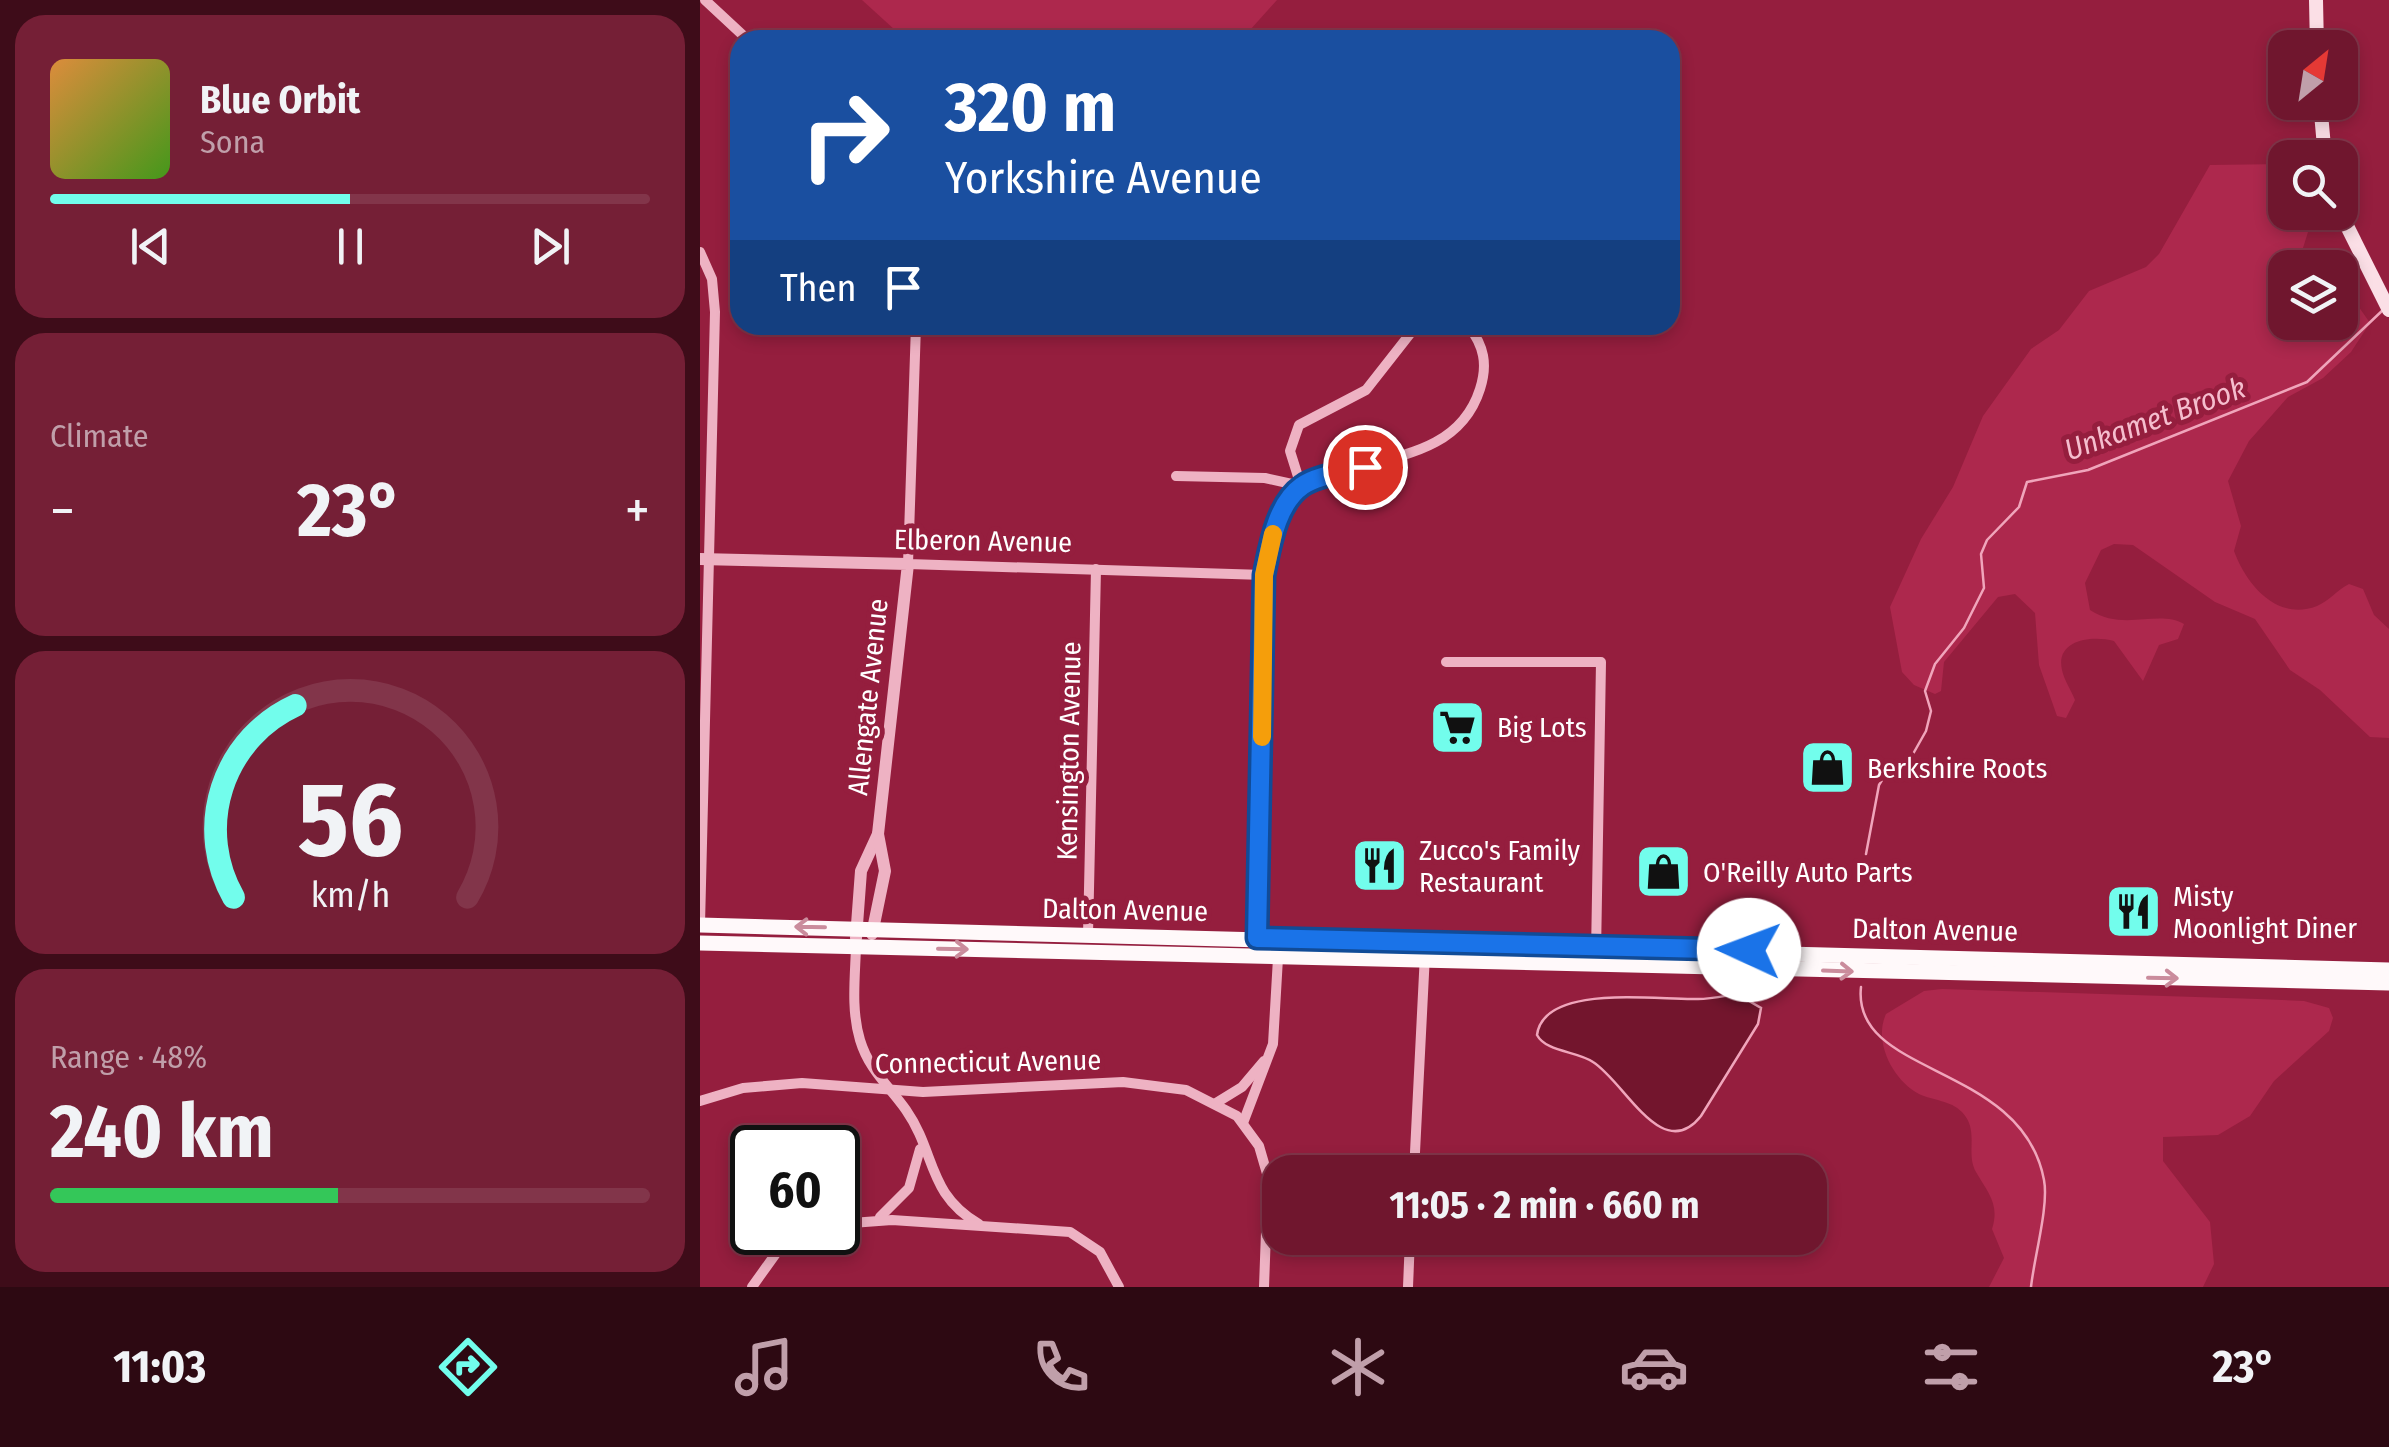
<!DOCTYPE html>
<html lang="en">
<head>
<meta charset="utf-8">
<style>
	body { margin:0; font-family:"Fira Sans Condensed",sans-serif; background:#751f36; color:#f1f3f6; height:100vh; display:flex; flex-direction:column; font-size:38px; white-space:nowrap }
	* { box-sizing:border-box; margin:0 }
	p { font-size:32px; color:#c09faa }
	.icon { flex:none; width:55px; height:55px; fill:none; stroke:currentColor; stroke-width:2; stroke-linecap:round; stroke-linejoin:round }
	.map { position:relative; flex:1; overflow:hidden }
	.panel { display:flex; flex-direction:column; gap:15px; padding:15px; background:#3e0c19; width:700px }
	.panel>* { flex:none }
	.top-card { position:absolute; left:30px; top:30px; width:950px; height:305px; border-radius:30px; box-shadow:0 5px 15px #0003,0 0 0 2px #82354a; background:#1a4fa0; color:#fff; overflow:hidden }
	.needle { width:65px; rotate:30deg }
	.tools { position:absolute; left:1568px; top:30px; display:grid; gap:20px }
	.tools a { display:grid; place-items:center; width:90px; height:90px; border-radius:20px; background:#70162e; box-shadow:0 5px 15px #0003,0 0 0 2px #82354a; font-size:50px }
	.speed { position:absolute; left:30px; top:1125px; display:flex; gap:20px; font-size:50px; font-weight:700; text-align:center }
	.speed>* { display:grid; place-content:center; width:130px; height:130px; border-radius:50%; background:#70162e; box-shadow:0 5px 15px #0003,0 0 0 2px #82354a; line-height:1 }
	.speed .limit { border:5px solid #111; border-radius:15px; background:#fff; color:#111 }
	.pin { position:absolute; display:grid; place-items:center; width:85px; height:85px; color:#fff; margin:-42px; border:5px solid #fff; border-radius:50%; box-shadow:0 2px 10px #0007 }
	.me { position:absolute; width:110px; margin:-55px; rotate:272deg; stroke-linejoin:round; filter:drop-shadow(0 0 8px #0008) }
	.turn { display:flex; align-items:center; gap:35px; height:210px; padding:0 50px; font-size:45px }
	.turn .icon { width:130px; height:130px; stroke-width:2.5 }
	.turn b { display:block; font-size:70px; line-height:85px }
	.then { display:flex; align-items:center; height:95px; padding:0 50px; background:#0003; gap:20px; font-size:38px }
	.big { font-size:75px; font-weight:700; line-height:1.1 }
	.panel .tile { flex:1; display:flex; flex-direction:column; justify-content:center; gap:15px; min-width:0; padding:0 35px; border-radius:30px; background:#751f36 }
	.panel .dial { align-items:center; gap:0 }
	.dial svg { height:260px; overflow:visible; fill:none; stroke:#82354a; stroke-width:7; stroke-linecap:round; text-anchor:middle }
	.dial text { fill:#f1f3f6; stroke:none }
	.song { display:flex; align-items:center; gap:30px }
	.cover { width:120px; height:120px; border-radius:15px; background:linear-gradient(135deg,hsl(30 70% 55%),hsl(100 70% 35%)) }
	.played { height:10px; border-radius:5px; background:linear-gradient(90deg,#72fdec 50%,#82354a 50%) }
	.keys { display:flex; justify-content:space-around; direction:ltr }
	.heat { display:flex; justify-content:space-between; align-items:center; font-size:55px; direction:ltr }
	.charge { height:15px; border-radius:8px; background:linear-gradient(90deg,#34c759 48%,#82354a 0) }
	.trip { position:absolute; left:562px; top:1155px; width:565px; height:100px; border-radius:30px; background:#70162e; box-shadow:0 5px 15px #0003,0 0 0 2px #82354a; font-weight:700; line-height:100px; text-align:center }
	.tabs { display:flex; height:160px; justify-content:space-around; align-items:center; background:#2d0912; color:#c09faa }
	.tabs .icon { width:70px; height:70px }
	.tabs .selected { color:#72fdec }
	.tabs b { font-size:45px; color:#f1f3f6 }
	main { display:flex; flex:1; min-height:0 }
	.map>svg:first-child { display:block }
	.green { fill:#ad284d }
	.water { fill:#73152d; stroke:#f0a5bb; stroke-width:2.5 }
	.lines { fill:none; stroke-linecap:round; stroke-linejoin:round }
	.stream { stroke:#f0a5bb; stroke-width:2.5 }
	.minor { stroke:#eeb2c3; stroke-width:10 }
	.tertiary { stroke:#eeb2c3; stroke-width:12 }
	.secondary { stroke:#fbdfe6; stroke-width:14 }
	.primary { stroke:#fff9fa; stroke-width:15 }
	.oneway { stroke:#ca8c9c }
	.route-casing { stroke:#114b97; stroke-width:25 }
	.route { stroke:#1a73e8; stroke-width:18 }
	.slow { stroke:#f59e0b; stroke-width:18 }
	.labels { text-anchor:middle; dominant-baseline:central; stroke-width:10; stroke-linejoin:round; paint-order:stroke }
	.street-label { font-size:28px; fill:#fff; stroke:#951e3e }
	.poi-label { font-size:28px; fill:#fff; stroke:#951e3e; text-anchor:start }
	.water-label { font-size:30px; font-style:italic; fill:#f5bece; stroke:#951e3e }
</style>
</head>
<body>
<main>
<section class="panel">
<div class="tile">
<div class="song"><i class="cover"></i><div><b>Blue Orbit</b><p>Sona</p></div></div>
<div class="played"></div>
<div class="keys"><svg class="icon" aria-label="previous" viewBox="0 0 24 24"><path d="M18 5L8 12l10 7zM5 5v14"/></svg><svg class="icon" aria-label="pause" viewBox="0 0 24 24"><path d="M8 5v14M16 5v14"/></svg><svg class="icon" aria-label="next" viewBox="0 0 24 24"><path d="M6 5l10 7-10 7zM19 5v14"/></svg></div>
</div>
<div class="tile"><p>Climate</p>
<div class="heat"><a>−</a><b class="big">23°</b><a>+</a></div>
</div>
<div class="tile dial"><svg viewBox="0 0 100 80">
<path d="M14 69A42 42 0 1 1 86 69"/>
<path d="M14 69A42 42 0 0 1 33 10" stroke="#72fdec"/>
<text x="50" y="56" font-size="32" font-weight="700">56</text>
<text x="50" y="72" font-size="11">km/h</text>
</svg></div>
<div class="tile"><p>Range · 48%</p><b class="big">240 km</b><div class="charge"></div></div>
</section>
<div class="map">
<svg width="1689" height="1287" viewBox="0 0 1689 1287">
	<rect width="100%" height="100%" fill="#951e3e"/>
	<!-- green -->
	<g class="green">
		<polygon points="162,0 577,0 541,40 206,40"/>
		<path d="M1585,164V212L1614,213L1597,267L1585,268V322H1640V290H1647L1670,323L1651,352L1623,378L1588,397L1549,441L1528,481L1541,526L1534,551C1546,584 1577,622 1617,606C1629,601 1637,590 1649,584L1663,589L1674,615L1689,629V738L1670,737L1620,690L1590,670L1555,619L1515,602L1433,545L1414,544L1401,550L1385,583L1390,610C1423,632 1458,609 1484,624L1478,639L1459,645L1443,681L1414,641C1393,635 1355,639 1362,670C1364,680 1371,690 1375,700L1366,718L1357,716L1339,665L1335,613L1315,594L1298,597L1244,662L1241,691L1235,694L1214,685L1202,672L1190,607L1221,539L1253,487L1283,416L1331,349L1359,330L1389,291L1446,267L1459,254L1510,165Z"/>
		<path d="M1242,989L1558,999L1604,1001L1629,1008L1633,1018L1629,1031L1574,1081L1550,1116L1518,1135L1463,1137V1161L1510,1222L1514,1264L1503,1287H1289L1304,1258L1292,1229C1300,1204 1288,1193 1276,1172C1265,1153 1280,1131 1262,1112C1250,1100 1234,1101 1219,1094C1193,1080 1173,1042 1186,1014L1224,991Z"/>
	</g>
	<!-- water -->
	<path class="water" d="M1037,994L1061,1008L1058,1024L1001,1116C962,1165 925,1082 893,1062C877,1051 846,1052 837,1035C844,982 961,1001 998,999C1011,999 1024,996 1037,994Z"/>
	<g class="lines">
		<!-- stream -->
		<g class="stream">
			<polyline points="1166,854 1179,785 1187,772 1213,754 1226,731 1231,711 1225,691 1235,664 1264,628 1284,588 1281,554 1287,540 1319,507 1327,482 1388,470 1607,382 1684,309"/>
			<path d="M1161,987C1151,1077 1322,1062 1344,1180C1349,1206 1334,1258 1331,1287"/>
		</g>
		<!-- minor -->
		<g class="minor">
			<polyline points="5,0 48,40"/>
			<polyline points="0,252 12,279 15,312 0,925"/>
			<polyline points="216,325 208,564 564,575"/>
			<polyline points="476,476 565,478 601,486"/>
			<polyline points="601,486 590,451 599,425 666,390 717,325"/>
			<polyline points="746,662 901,662 896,954"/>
			<polyline points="388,935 396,569"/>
			<path d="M557,938L564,575C570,548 576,500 604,485C660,454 755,468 780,389C788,364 784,346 768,325"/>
			<path d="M156,947C155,978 151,1010 160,1040C169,1070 189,1086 206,1110C236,1153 227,1194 279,1224"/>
			<polyline points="0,1101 43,1088 102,1083 223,1092 423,1082 486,1090 537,1116 559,1146 568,1177 564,1287"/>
			<polyline points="516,1103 542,1087 564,1061"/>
			<polyline points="543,1123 573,1044 578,958"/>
			<polyline points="714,1172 725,954"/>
			<polyline points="180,1217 209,1188 220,1149"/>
			<polyline points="138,1224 192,1220 370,1232 400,1252 419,1287"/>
			<polyline points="52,1287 82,1245 104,1232"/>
			<polyline points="708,1287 710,1238"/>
		</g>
		<!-- tertiary -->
		<g class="tertiary">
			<polyline points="0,559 208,564 178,834 161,871 156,938"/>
			<polyline points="172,934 185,871 178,834"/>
		</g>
		<!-- secondary -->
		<g class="secondary">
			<polyline points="1616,0 1617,48"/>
			<polyline points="1620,102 1625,158"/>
			<polyline points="1640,212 1689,310"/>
		</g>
		<!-- primary -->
		<g class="primary">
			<polyline points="0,925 1689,970"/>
			<polyline points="0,943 1689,983"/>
		</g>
	</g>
	<!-- one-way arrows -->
	<defs><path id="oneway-shaft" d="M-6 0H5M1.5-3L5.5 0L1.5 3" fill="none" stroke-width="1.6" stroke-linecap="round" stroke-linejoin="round" transform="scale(2.5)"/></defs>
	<g class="oneway">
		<use href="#oneway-shaft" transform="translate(110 927) rotate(-179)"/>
		<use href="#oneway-shaft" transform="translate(253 949) rotate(1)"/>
		<use href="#oneway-shaft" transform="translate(1138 971) rotate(2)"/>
		<use href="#oneway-shaft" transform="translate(1463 978) rotate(1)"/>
	</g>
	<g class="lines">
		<defs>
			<path id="route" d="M665,467C647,472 617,475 602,486C576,504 570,547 564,575L557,938L1049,950"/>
		</defs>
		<!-- route casing -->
		<use href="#route" class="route-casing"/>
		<!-- route -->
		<use href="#route" class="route"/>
		<!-- slow -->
		<polyline class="slow" points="562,737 564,575 573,534"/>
	</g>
	<!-- icons -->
	<defs>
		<symbol id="supermarket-square" viewBox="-11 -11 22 22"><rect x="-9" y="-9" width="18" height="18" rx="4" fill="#72fdec" stroke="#951e3e"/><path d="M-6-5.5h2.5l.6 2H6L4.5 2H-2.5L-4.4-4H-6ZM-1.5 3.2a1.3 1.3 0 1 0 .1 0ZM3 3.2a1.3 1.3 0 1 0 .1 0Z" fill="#111"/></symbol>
		<symbol id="shop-square" viewBox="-11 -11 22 22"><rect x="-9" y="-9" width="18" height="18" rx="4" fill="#72fdec" stroke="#951e3e"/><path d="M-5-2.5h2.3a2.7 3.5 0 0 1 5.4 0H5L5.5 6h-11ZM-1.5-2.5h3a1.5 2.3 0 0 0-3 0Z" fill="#111"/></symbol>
		<symbol id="restaurant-square" viewBox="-11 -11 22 22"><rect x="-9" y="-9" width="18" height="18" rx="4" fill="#72fdec" stroke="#951e3e"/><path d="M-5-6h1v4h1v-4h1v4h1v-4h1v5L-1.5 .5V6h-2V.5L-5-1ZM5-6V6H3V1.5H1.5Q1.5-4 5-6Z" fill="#111"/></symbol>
	</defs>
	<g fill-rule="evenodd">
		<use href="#supermarket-square" x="726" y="696" width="63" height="63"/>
		<use href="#shop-square" x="1096" y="736" width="63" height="63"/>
		<use href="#restaurant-square" x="648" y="834" width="63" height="63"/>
		<use href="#shop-square" x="932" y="840" width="63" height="63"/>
		<use href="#restaurant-square" x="1402" y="880" width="63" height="63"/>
	</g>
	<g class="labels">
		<!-- street labels -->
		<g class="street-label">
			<text transform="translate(283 541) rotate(1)">Elberon Avenue</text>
			<text transform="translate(168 697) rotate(-84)">Allengate Avenue</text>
			<text transform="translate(369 751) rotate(-89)">Kensington Avenue</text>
			<text transform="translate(425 910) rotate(1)">Dalton Avenue</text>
			<text transform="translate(1235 930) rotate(1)">Dalton Avenue</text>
			<text transform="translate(288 1062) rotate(-1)">Connecticut Avenue</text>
		</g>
		<!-- poi labels -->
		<g class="poi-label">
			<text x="797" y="727">Big Lots</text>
			<text x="1167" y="768">Berkshire Roots</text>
			<text x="719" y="850">Zucco's Family<tspan x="719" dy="32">Restaurant</tspan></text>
			<text x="1003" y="872">O'Reilly Auto Parts</text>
			<text x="1473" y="896">Misty<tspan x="1473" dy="32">Moonlight Diner</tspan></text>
		</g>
		<!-- water labels -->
		<g class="water-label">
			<text transform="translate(1455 419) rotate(-20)">Unkamet Brook</text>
		</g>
	</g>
</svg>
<div class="tools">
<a><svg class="needle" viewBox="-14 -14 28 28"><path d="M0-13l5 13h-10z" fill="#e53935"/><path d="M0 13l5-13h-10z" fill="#c09faa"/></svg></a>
<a><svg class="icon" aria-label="search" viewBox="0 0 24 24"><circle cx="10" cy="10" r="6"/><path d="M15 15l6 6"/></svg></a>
<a><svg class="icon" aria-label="layers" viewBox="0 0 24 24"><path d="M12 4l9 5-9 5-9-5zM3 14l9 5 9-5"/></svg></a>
</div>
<div class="speed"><div class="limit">60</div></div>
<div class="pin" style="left:665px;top:467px;background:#d93025"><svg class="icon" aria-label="arrive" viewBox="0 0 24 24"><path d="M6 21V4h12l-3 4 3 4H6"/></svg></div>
<svg class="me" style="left:1049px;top:950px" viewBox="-20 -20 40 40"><circle r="19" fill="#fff"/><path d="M0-13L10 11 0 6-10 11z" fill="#1a73e8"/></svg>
<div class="trip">11:05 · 2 min · 660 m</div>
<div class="top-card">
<div class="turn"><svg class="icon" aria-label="right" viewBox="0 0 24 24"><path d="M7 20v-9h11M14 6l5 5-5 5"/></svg><div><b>320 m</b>Yorkshire Avenue</div></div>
<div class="then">Then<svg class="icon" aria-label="arrive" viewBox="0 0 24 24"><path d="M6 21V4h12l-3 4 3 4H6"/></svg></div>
</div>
</div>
</main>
<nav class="tabs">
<b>11:03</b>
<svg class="icon selected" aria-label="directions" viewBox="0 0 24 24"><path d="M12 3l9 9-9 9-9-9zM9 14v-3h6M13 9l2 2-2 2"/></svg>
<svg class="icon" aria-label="music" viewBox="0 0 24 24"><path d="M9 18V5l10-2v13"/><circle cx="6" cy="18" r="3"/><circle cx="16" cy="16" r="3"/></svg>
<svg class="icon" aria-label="phone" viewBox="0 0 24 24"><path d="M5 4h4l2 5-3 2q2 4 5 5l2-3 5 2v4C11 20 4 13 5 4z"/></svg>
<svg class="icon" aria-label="climate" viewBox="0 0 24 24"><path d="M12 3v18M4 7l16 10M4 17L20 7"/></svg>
<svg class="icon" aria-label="car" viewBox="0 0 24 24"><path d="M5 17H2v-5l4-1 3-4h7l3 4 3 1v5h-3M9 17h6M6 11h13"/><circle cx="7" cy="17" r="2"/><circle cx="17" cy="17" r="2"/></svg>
<svg class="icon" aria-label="filters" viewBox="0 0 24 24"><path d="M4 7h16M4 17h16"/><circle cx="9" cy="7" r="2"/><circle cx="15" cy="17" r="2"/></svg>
<b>23°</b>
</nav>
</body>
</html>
